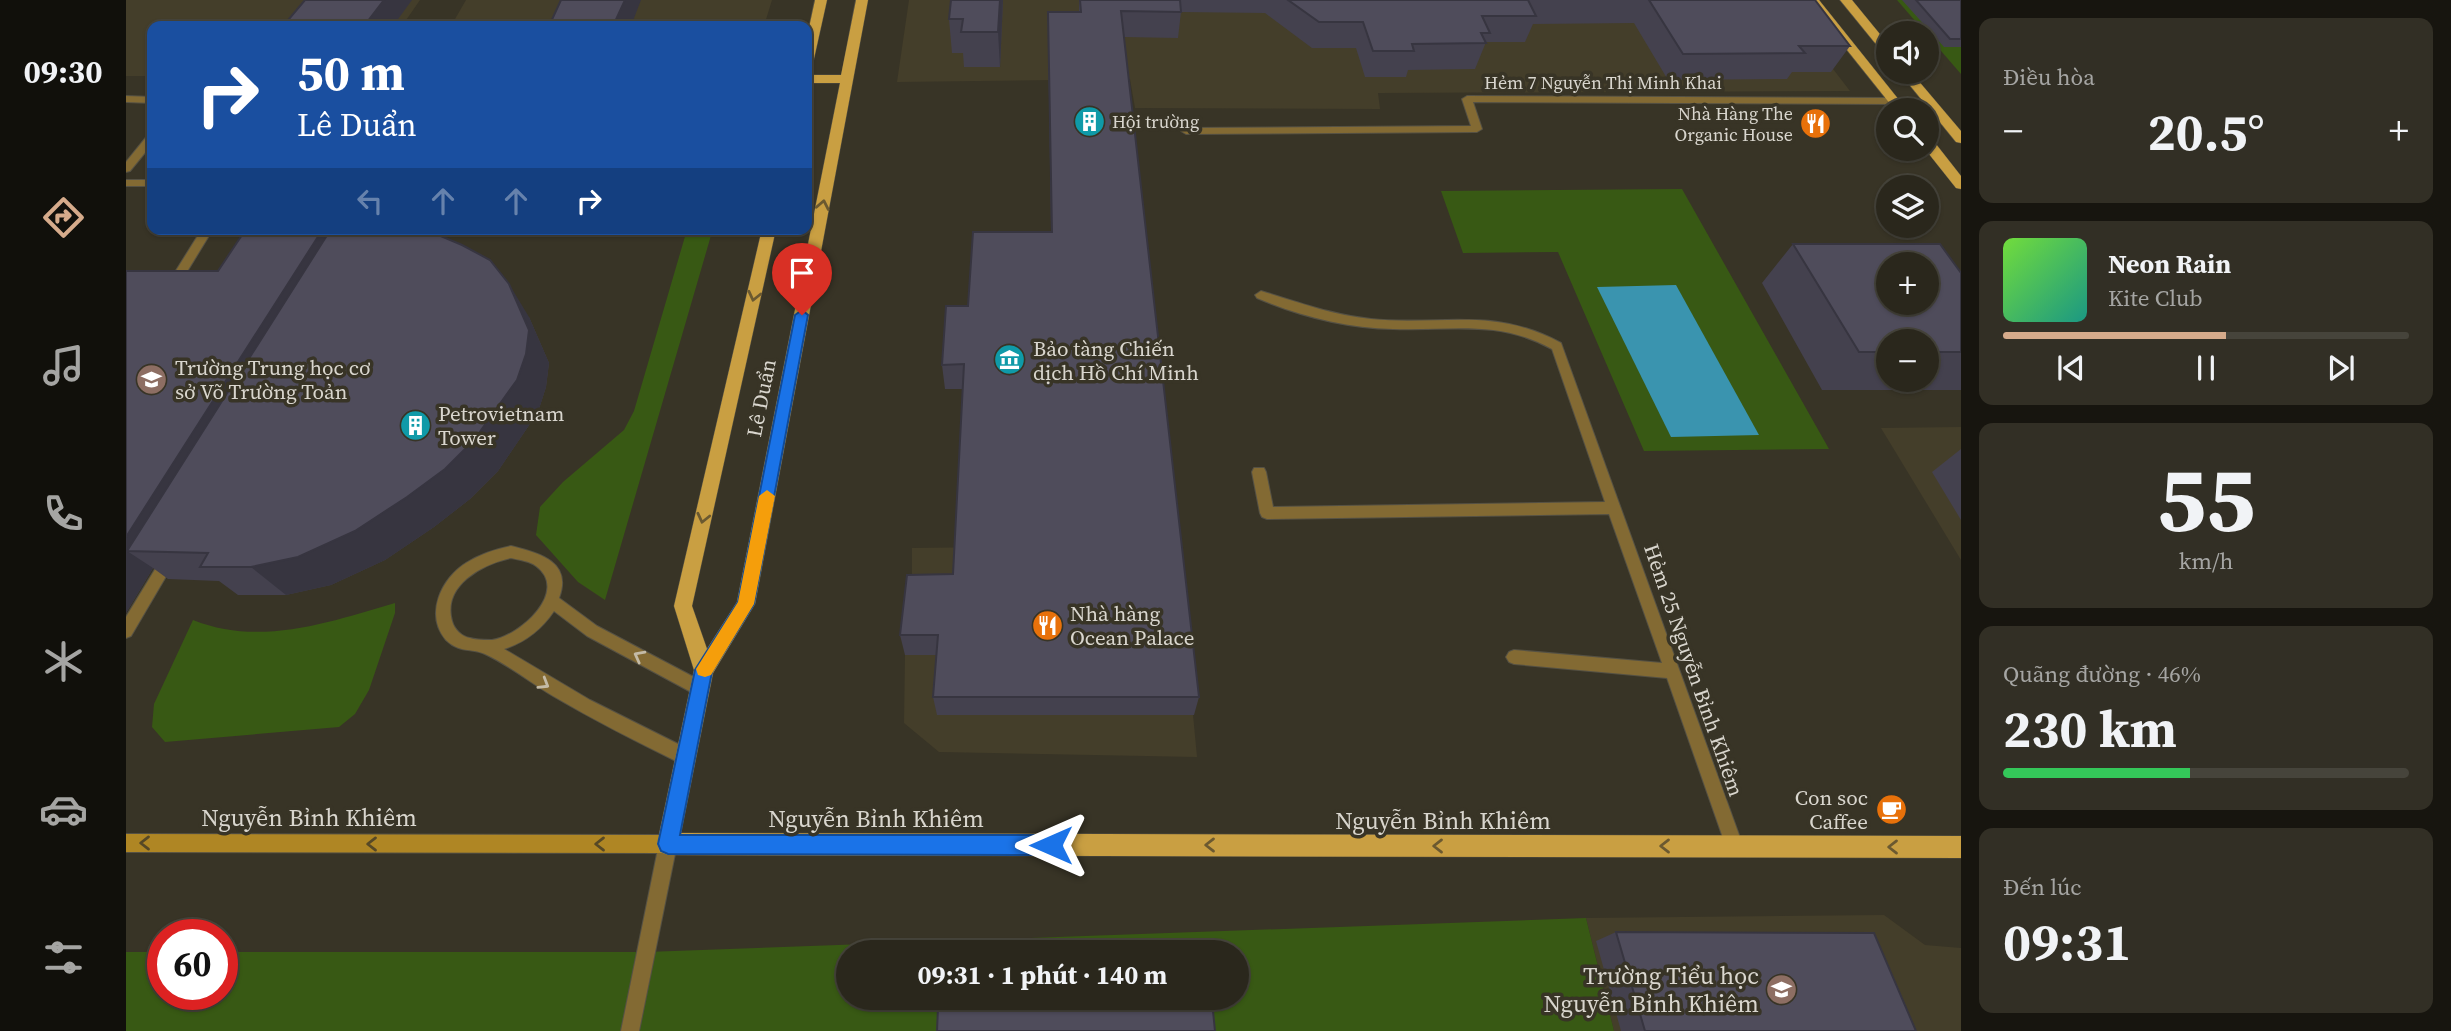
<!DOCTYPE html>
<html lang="vi">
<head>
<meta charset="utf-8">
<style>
	body { margin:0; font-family:"Source Serif 4",serif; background:#322f25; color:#f1f3f6; height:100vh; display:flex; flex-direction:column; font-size:26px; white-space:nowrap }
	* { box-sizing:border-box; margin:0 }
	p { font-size:23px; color:#a5a5a3 }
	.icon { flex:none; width:38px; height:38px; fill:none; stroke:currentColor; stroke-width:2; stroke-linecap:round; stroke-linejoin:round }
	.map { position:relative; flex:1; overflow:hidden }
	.details { display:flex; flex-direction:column; gap:18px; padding:18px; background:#17150f; width:490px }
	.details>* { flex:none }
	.banner { position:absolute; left:21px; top:21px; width:665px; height:214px; border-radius:14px; box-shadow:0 2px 5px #0004,0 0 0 2px #46443b; background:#1a4fa0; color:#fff; overflow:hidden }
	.controls { position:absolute; left:1750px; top:21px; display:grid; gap:14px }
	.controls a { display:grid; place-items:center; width:63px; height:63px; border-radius:50%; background:#2a271c; box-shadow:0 2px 5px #0004,0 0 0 2px #46443b; font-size:35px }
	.speed { position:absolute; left:21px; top:919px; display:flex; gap:14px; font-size:35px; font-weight:700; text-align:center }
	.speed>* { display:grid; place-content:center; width:91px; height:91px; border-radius:50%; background:#2a271c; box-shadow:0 2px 5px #0004,0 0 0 2px #46443b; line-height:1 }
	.speed .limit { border:10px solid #d22; background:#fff; color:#111 }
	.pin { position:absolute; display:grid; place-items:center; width:60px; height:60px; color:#fff; margin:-72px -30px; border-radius:50% 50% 50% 0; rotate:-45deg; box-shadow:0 0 7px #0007 }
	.pin .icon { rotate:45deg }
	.me { position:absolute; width:77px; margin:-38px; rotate:270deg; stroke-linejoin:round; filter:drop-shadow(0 0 5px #0008) }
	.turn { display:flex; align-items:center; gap:24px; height:147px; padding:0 35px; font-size:32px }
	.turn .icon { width:91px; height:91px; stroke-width:2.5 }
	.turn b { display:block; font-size:49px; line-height:60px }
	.lanes { display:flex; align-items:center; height:66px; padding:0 35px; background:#0003; justify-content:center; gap:35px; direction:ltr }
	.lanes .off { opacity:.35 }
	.big { font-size:52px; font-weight:700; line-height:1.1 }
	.details .tile { flex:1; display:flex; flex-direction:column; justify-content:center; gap:10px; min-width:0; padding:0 24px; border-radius:14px; background:#322f25 }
	.details .dial { align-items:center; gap:0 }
	.dial b { font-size:91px; line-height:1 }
	.song { display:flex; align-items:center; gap:21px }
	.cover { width:84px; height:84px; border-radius:10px; background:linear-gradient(135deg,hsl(100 70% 55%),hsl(170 70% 35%)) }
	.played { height:7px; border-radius:4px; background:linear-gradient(90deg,#d6ab8b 55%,#46443b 55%) }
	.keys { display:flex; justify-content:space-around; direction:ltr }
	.heat { display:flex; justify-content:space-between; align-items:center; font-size:38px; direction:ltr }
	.charge { height:10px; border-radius:5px; background:linear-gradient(90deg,#34c759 46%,#46443b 0) }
	.trip { position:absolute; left:710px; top:940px; width:413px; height:70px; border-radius:35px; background:#2a271c; box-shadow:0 2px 5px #0004,0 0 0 2px #46443b; font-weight:700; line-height:70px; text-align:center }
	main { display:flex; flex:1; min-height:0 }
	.tabs { display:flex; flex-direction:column; width:126px; justify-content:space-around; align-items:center; background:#11100b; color:#a5a5a3 }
	.tabs .icon { width:49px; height:49px }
	.tabs .current { color:#d6ab8b }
	.tabs b { font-size:32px; color:#f1f3f6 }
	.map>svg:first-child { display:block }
	.built { fill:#443e2a }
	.green { fill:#385914; fill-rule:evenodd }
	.water { fill:#3a94af }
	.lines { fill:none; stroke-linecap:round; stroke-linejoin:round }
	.service-casing { stroke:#555144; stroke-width:2 }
	.secondary-casing { stroke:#555144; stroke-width:2 }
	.primary-casing { stroke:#555144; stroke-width:1 }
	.service { fill:#836a33; fill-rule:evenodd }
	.secondary { fill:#af8624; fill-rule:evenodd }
	.primary { fill:#c99f42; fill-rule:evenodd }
	.wall { fill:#44414e; fill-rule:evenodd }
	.shaded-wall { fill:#373540 }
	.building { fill:#4f4c5b; stroke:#373540; stroke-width:2; fill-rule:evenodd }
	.oneway { stroke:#6b5930 }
	.oneway2 { stroke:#c4bba7 }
	.oneway3 { stroke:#564826 }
	.route { fill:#1a73e8; stroke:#114b97; stroke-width:2 }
	.slow { fill:#f59e0b }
	.labels { text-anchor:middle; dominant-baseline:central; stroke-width:7; stroke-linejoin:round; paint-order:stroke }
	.far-street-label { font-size:18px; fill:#d9d6ce; stroke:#383426 }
	.far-poi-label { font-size:18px; fill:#d9d6ce; stroke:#383426; text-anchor:end }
	.poi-label { font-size:21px; fill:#d9d6ce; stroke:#383426; text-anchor:start }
	.street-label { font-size:21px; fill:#d9d6ce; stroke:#383426 }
	.near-street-label { font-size:24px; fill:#d9d6ce; stroke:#383426 }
	.near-poi-label { font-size:24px; fill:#d9d6ce; stroke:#383426; text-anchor:end }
</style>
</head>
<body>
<main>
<nav class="tabs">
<b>09:30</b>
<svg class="icon current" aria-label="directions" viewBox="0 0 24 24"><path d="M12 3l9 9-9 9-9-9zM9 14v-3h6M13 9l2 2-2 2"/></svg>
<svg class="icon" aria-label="music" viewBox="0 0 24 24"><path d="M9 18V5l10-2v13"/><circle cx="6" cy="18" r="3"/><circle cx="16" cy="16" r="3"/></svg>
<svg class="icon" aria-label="phone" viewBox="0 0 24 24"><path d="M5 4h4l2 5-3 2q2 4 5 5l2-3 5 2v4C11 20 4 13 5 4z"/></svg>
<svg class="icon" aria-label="climate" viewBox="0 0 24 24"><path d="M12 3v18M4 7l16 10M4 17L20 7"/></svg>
<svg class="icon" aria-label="car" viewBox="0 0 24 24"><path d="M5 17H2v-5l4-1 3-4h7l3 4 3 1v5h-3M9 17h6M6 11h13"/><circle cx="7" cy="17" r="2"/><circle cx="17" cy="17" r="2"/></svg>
<svg class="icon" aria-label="filters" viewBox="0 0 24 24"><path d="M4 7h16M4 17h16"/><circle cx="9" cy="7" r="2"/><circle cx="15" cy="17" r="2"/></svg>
</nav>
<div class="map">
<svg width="1835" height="1031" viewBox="0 0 1835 1031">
	<rect width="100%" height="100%" fill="#383426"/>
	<!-- built -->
	<g class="built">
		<polygon points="0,0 294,0 276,26 26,26 26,76 0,76"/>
		<polygon points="340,0 646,0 638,26 325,26"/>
		<polygon points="783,0 1654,0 1724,91 1252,93 1254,109 1009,108 1004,79 771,82"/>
		<polygon points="1835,427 1835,560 1755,428"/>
		<polygon points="1051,545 1071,757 813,752 778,723 779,655 786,596 786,548"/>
		<polygon points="1758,915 1799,945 1835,948 1835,1031 1488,1031 1460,918"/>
	</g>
	<!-- green -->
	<g class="green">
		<polygon points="1771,0 1835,0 1835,74"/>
		<polygon points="1556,189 1703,449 1518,451 1432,252 1337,253 1315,191"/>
		<polygon points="586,232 479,600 452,582 410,535 414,507 437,482 498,430 508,411 560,233"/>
		<path d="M269,603V613L243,690L229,714L213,727L39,742L26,727L28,704L67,620C134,647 204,622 269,603Z"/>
		<path d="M1460,918L1488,1031H0V952H37V994H96V952H520ZM723,952H1111V998H723Z"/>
	</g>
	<!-- water -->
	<polygon class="water" points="1550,285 1633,435 1545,437 1471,287"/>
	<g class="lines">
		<defs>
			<g id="service">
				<polygon points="0,96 26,97 26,103 0,102"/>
				<polygon points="1341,96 1768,98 1773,101 1768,104 1347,102 1356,129 1351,132 1060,134 1055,131 1060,128 1345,126 1336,99"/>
				<polygon points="26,134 26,144 4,171 0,172 0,162 22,135"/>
				<rect x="0" y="180" width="26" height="6"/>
				<polygon points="76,229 87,229 51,288 43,288 41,285"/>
				<path d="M1135,291C1172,302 1206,315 1245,319C1316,326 1367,306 1435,343L1617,846L1614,852L1608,855L1602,852L1541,678L1388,664L1383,662L1380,657L1383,652L1388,650L1536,663L1483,514L1141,519L1136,517L1134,513L1126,472L1128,468H1138L1140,472L1147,507L1479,502L1426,349C1371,319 1326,331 1267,329C1221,328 1173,316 1131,298L1129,295Z"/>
				<path d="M385,546C412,553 447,561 433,598L471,626L579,683L581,688L579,693L573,695L567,693L461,636L428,611C415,630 400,642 378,649L464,700L566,751L568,757L566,763L560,765L554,763C511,742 468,720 427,696C405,683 381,664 359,654C345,648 333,653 320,640C298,614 316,578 340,563C354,554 370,549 385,546ZM385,558C393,560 404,561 410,566C444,591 394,636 366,640C360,640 350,640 344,638C336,637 328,629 326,621C316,585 357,564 385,558Z"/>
				<polygon points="44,551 49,553 51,557 49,561 5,636 0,638 0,617 39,553"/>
				<polygon points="542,835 548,838 551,844 513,1031 495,1031 533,844 536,838"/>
			</g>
			<polygon id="secondary" points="0,834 542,835 548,838 551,844 548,850 542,853 0,852"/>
			<g id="primary">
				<polygon points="689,0 701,0 687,63 681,67 681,37"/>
				<polygon points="730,0 742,0 629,604 587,673 555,833 1835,836 1835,858 542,855 534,852 531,844 568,670 548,606 636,229 650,229 566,606 581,649 611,602 714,83 681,83 681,75 715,75"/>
				<polygon points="1681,0 1693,0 1781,110 1769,110"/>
				<polygon points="1714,0 1726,0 1762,44 1762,55 1758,54"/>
				<polygon points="1773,72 1785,72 1835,131 1835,143 1830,142"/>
				<polygon points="1801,138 1806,139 1835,176 1835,189 1830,188 1799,149"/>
			</g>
		</defs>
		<!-- service casing -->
		<use href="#service" class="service-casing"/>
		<!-- secondary casing -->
		<use href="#secondary" class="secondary-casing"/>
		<!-- primary casing -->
		<use href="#primary" class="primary-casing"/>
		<!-- service -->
		<use href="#service" class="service"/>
		<!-- secondary -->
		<use href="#secondary" class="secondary"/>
		<!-- primary -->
		<use href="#primary" class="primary"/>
	</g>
	<!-- wall -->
	<g class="wall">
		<polygon points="825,0 877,0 874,67 838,67 837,53 826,53 823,19"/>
		<polygon points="953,0 1689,0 1724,46 1705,72 1666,72 1661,79 1542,80 1508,23 1407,24 1399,42 1360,42 1349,69 1282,70 1280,77 1239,77 1230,48 1186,48 1139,13 1055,12 1052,38 998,37 1073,697 1068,715 811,715 807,697 811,655 779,655 774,635 827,574 837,389 819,389 816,365 842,306 925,232 922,38 953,12"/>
		<polygon points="1776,0 1835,0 1835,47 1818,47"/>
		<path d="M1667,244L1835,352V390H1696L1636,283ZM1762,341H1801V380H1762Z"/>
		<polygon points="0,271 403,317 423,363 420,387 412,412 372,471 344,499 308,527 259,560 205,585 160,595 112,595 93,581 42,579 27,568 0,613"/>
		<polygon points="1835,449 1835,520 1806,472"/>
		<polygon points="1490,932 1790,1031 1495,1031 1470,941"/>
	</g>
	<!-- shaded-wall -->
	<g class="shaded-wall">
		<polygon points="258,0 286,0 267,26 238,26"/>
		<polygon points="499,0 515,0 505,26 487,26"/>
		<polygon points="874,0 877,0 874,67 872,32"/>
		<polygon points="189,229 225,229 1,551 27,568 0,613 0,537"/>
		<polygon points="383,284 403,317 423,363 420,387 412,412 372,471 344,499 308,527 259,560 205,585 160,595 125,567"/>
	</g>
	<!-- building -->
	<g class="building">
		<polygon points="179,0 258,0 238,26 157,26"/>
		<polygon points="435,0 499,0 487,26 423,26"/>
		<polygon points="825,0 874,0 872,32 835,32 837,19 823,19"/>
		<polygon points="954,0 1054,0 1055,12 995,11 1073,697 807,697 812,635 774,635 781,575 827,574 838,364 816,365 820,306 842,306 847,232 926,232 922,12 955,12"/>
		<polygon points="1162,0 1402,0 1410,16 1356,16 1364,33 1355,33 1360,43 1286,44 1288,51 1247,51 1237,22 1193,22"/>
		<polygon points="1523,0 1689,0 1724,46 1673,46 1679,53 1557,54"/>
		<polygon points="1790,0 1835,0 1835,39 1824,39"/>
		<polygon points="120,229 189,229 187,232 195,232 0,537 0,271 92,271"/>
		<polygon points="205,229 290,229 303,231 336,245 364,260 383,284 403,330 400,354 391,380 348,440 319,469 281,497 229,531 172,557 125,567 74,567 82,553 1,551"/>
		<path d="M1667,244H1814L1835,273V352H1801V341H1762V352H1733ZM1762,264H1801V303H1762Z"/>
		<polygon points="1490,932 1748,933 1790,1031 1519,1031"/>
		<polygon points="914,998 974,998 983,1010 1087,1011 1089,1031 811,1031 812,1007 905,1006"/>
	</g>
	<!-- one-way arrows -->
	<defs><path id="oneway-chevron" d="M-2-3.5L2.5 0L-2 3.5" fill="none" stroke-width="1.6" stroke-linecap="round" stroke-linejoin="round" transform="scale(1.75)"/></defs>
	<g class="oneway">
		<use href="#oneway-chevron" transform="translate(697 205) rotate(-79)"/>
		<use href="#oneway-chevron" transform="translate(628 296) rotate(103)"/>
		<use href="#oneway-chevron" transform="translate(577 518) rotate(103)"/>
		<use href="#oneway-chevron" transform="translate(1084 845) rotate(-180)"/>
		<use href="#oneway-chevron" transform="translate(1312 846) rotate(-180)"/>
		<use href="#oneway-chevron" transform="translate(1539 846) rotate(-180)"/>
		<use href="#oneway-chevron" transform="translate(1767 847) rotate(-180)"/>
	</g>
	<g class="oneway2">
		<use href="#oneway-chevron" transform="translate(513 656) rotate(-152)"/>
		<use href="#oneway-chevron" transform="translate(418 684) rotate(31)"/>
	</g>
	<g class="oneway3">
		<use href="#oneway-chevron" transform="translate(19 843) rotate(-180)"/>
		<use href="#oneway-chevron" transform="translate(246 844) rotate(-180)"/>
		<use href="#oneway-chevron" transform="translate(474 844) rotate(-180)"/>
	</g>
	<!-- route -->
	<polygon class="route" points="676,310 682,315 628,604 586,672 554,835 925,835 931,838 934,845 931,852 925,855 542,854 535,851 532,844 569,670 612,602 669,315"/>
	<!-- slow -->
	<polygon class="slow" points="641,490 649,496 628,604 585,675 579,677 572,675 570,669 612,602 633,496"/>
	<!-- icons -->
	<defs>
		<symbol id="building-disc" viewBox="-11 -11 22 22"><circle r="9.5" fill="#0f9aa8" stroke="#383426"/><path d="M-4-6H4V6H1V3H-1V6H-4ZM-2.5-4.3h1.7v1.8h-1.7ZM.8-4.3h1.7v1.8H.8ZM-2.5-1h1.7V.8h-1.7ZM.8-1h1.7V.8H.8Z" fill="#fff"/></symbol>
		<symbol id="restaurant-disc" viewBox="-11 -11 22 22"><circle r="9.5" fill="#e8710a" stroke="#383426"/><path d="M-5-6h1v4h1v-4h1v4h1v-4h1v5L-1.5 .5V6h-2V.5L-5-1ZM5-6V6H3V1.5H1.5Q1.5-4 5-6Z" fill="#fff"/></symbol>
		<symbol id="museum-disc" viewBox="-11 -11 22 22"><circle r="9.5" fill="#0f9aa8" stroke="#383426"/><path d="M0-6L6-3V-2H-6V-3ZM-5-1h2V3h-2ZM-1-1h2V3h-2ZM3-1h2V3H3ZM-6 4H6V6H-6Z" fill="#fff"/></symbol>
		<symbol id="school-disc" viewBox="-11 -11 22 22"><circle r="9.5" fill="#8d6e63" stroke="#383426"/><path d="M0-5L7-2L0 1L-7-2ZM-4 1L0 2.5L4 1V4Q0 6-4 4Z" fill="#fff"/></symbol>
		<symbol id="cafe-disc" viewBox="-11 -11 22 22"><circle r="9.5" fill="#e8710a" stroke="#383426"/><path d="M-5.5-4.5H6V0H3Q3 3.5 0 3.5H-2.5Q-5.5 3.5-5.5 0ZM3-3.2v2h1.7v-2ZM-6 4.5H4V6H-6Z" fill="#fff"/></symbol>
	</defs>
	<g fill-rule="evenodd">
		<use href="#building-disc" x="946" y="104" width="35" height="35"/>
		<use href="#restaurant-disc" x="1672" y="106" width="35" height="35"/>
		<use href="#museum-disc" x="866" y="342" width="35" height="35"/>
		<use href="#school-disc" x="8" y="362" width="35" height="35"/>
		<use href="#building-disc" x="272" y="408" width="35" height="35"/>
		<use href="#restaurant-disc" x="904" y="608" width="35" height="35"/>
		<use href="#cafe-disc" x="1748" y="792" width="35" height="35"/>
		<use href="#school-disc" x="1638" y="972" width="35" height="35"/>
	</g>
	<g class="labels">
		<!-- far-street labels -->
		<g class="far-street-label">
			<text x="1477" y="82">Hẻm 7 Nguyễn Thị Minh Khai</text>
		</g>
		<!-- far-poi labels -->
		<g class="far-poi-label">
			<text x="1667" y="113">Nhà Hàng The<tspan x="1667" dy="21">Organic House</tspan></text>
			<text x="986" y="121" text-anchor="start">Hội trường</text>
		</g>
		<!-- poi labels -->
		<g class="poi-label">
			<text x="907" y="348">Bảo tàng Chiến<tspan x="907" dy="24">dịch Hồ Chí Minh</tspan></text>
			<text x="49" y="367">Trường Trung học cơ<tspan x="49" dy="24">sở Võ Trường Toản</tspan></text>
			<text x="312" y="413">Petrovietnam<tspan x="312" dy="24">Tower</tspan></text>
			<text x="944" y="613">Nhà hàng<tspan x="944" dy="24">Ocean Palace</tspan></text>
			<text x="1742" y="797" text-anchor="end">Con soc<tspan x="1742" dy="24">Caffee</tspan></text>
		</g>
		<!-- street labels -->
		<g class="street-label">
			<text transform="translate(635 398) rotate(-79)">Lê Duẩn</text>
			<text transform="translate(1568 670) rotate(71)">Hẻm 25 Nguyễn Bỉnh Khiêm</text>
		</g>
		<!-- near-street labels -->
		<g class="near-street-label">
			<text x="183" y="817">Nguyễn Bỉnh Khiêm</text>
			<text x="750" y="818">Nguyễn Bỉnh Khiêm</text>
			<text x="1317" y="820">Nguyễn Bỉnh Khiêm</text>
		</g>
		<!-- near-poi labels -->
		<g class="near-poi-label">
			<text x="1633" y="975">Trường Tiểu học<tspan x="1633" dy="28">Nguyễn Bỉnh Khiêm</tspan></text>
		</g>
	</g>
</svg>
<div class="controls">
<a><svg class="icon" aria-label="sound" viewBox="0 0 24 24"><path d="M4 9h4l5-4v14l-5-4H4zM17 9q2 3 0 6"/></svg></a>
<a><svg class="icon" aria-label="search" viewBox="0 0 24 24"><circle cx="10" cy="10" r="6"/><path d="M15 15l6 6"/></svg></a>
<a><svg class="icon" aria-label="layers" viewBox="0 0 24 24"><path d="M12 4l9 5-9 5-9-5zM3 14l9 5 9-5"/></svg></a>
<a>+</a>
<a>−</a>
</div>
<div class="speed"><div class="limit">60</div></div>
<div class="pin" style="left:676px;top:315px;background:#d93025"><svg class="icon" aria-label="arrive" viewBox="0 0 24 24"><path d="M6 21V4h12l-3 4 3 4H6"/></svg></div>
<svg class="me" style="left:925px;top:845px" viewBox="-20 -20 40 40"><path d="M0-17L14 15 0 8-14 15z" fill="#1a73e8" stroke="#fff" stroke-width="4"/></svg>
<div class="trip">09:31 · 1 phút · 140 m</div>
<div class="banner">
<div class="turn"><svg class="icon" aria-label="right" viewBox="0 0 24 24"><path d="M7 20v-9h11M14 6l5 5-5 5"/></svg><div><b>50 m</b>Lê Duẩn</div></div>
<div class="lanes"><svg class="icon off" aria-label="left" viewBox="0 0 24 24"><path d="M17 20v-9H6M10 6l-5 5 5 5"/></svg><svg class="icon off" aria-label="ahead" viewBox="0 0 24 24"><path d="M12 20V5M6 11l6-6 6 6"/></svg><svg class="icon off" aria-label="ahead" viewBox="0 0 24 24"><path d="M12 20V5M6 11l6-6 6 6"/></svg><svg class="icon" aria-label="right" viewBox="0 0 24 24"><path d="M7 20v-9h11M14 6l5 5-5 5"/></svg></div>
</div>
</div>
<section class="details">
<div class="tile"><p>Điều hòa</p>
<div class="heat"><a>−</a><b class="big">20.5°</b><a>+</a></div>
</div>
<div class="tile">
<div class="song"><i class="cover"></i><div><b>Neon Rain</b><p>Kite Club</p></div></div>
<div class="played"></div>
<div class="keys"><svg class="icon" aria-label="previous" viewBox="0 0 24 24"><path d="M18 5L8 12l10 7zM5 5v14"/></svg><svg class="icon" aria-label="pause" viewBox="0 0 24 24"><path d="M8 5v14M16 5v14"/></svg><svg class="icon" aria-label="next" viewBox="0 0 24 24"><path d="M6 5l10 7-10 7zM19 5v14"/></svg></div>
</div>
<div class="tile dial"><b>55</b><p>km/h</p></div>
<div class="tile"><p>Quãng đường · 46%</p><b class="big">230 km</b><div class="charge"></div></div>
<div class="tile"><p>Đến lúc</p><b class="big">09:31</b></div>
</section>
</main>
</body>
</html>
